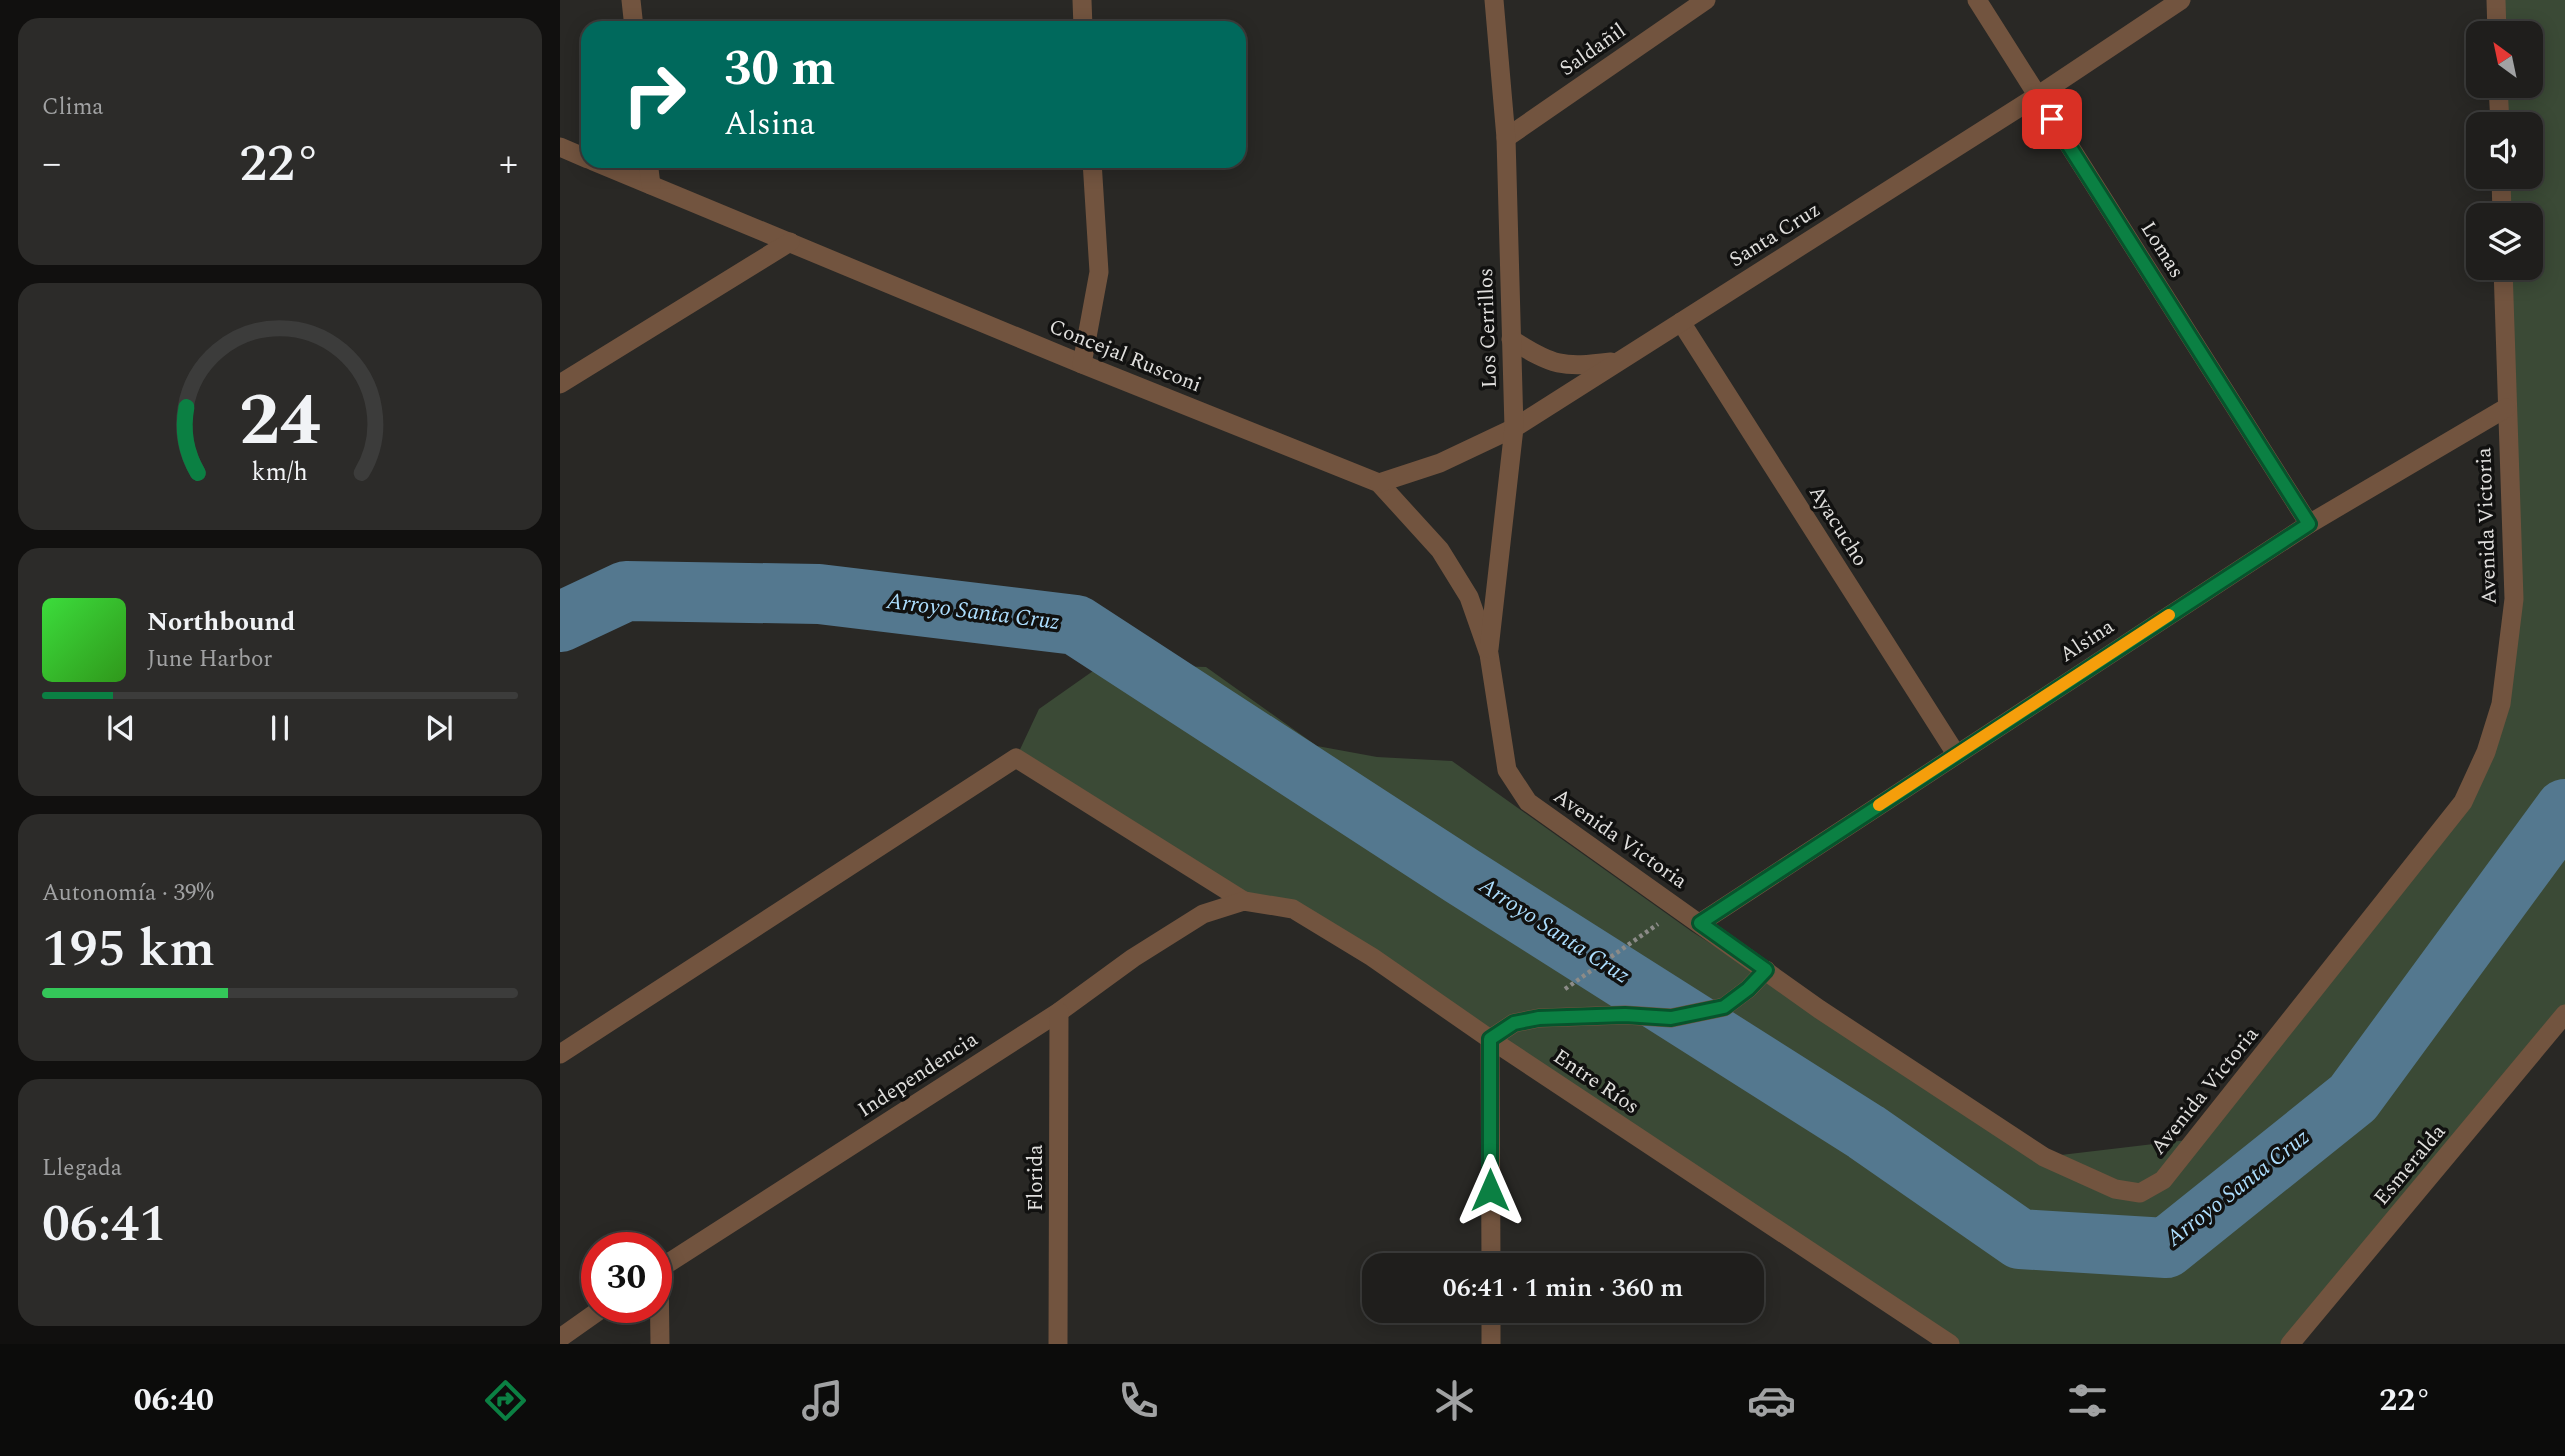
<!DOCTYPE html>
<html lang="es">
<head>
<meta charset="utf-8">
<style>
	body { margin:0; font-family:Spectral,serif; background:#2c2b29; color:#f1f3f6; height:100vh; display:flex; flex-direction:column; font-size:26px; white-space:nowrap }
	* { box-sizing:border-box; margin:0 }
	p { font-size:23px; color:#a1a2a3 }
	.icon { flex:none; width:38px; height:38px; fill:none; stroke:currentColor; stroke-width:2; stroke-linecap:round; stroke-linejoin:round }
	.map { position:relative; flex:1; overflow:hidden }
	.details { display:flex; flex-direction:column; gap:18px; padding:18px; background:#11100f; width:560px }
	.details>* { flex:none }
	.top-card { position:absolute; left:21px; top:21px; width:665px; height:147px; border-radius:21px; box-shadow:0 4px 18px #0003,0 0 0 2px #3c3c3b; background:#00695c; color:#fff; overflow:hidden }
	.needle { width:46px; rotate:327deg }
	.tools { position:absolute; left:1906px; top:21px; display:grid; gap:14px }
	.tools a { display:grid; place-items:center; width:77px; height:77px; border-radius:14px; background:#1f1e1c; box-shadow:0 4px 18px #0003,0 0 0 2px #3c3c3b; font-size:35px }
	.speed { position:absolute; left:21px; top:1232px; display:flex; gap:14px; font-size:35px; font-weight:700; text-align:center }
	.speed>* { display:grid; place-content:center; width:91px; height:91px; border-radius:50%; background:#1f1e1c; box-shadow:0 4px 18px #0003,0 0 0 2px #3c3c3b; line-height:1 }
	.speed .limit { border:10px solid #d22; background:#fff; color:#111 }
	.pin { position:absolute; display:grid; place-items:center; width:60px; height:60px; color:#fff; margin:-30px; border-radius:14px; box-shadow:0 4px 10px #0006 }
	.me { position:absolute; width:77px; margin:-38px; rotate:0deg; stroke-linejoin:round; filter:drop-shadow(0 0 5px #0008) }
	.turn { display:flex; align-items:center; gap:24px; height:147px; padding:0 28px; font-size:32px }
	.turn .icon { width:91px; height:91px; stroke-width:2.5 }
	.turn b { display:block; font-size:49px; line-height:60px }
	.big { font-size:52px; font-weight:600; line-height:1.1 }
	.details .widget { flex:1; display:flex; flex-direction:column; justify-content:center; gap:10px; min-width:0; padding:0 24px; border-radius:21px; background:#2c2b29 }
	.details .dial { align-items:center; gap:0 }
	.dial svg { height:182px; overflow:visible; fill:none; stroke:#3c3c3b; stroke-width:7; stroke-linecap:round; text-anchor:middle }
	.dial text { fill:#f1f3f6; stroke:none }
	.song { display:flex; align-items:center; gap:21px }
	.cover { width:84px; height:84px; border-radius:10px; background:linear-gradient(135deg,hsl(120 70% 55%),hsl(110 70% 35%)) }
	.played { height:7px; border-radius:4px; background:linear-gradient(90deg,#0b8043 15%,#3c3c3b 15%) }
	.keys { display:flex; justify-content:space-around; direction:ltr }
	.heat { display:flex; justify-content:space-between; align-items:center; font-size:38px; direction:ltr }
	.charge { height:10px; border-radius:5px; background:linear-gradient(90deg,#34c759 39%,#3c3c3b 0) }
	.trip { position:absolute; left:802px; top:1253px; width:402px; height:70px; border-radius:21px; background:#1f1e1c; box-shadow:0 4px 18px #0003,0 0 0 2px #3c3c3b; font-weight:600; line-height:70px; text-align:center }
	.dock { display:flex; height:112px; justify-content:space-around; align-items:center; background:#0c0c0b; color:#a1a2a3 }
	.dock .icon { width:49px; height:49px }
	.dock .current { color:#0b8043 }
	.dock b { font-size:32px; color:#f1f3f6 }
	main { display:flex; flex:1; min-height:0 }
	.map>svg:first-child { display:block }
	.green { fill:#3b4a36 }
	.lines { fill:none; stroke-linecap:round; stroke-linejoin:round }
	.river { stroke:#54788f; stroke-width:60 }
	.path { stroke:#8c8b88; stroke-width:4.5; stroke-dasharray:3.5 3.5; stroke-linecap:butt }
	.minor { stroke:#72543f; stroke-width:19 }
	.route-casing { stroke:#07532c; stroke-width:18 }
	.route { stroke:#0b8043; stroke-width:12 }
	.slow { stroke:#f59e0b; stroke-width:12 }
	.labels { text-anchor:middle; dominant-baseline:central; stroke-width:7; stroke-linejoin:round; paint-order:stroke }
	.street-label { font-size:21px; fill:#e0dfdd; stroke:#111110 }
	.water-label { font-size:23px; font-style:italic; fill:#acddfd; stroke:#111110 }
</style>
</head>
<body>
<main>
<section class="details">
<div class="widget"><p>Clima</p>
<div class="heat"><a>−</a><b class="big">22°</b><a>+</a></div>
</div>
<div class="widget dial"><svg viewBox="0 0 100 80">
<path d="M14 69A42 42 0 1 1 86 69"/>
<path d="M14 69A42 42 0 0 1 9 40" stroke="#0b8043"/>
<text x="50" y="56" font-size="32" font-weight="700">24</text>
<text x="50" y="72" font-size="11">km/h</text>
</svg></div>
<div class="widget">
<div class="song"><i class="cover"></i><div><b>Northbound</b><p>June Harbor</p></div></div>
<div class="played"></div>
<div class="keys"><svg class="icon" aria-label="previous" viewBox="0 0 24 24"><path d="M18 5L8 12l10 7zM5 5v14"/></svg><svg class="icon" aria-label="pause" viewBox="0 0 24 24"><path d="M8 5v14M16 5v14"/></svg><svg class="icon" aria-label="next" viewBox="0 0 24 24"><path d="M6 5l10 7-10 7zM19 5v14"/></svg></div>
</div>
<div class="widget"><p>Autonomía · 39%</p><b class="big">195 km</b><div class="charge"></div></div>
<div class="widget"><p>Llegada</p><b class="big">06:41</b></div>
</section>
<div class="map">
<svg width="2005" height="1344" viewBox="0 0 2005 1344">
	<rect width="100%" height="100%" fill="#292825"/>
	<!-- green -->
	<polygon class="green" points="1936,0 2005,0 2005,1014 1730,1344 1390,1344 733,909 684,901 456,758 479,709 543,664 646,667 757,746 817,757 892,761 1131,931 1484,1157 1636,1139 1903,802 1926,752 1954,599 1944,268 1970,268 1970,215 1942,215 1941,177 1970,177 1970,124 1940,124 1938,86 1970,86 1970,33 1937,33"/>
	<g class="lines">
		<!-- river -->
		<polyline class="river" points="0,622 66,591 259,594 516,625 902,876 1306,1132 1460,1239 1606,1248 1793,1098 2005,809"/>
		<!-- path -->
		<polyline class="path" points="1005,989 1098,924"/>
		<!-- minor -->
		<g class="minor">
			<polyline points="71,0 74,28"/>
			<polyline points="522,0 523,28"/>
			<polyline points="1417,0 1749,524"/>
			<polyline points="1936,0 1937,33"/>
			<polyline points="1938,86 1940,124"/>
			<polyline points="946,138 1146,0"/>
			<polyline points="0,147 28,159"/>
			<polyline points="33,161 522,364 819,483 880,550 909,597 929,654 947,770 968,802 1259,1009 1484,1157 1555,1189 1580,1193 1603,1180 1903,802 1926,752 1941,704 1954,599 1943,268"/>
			<polyline points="88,161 91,185"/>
			<polyline points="1941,177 1942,215"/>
			<polyline points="1121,322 1396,754"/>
			<path d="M951,339C992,366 1003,368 1051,362"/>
			<polyline points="522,364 539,272 532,161"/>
			<polyline points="0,384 230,242"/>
			<polyline points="819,483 880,463 954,428 1477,96 1621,0"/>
			<polyline points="929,649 954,428 946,138 934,0"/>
			<polyline points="1140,923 1749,524 1946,408"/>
			<polyline points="0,1054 456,758 684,901"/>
			<polyline points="931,1265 930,1039 954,1023 979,1018 1065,1015 1111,1018 1164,1007 1188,989 1206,970"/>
			<polyline points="99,1269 100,1344"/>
			<polyline points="96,1271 499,1012 573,958 643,914 684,901 733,909 812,957 930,1039 1390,1344"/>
			<polyline points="931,1311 931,1344"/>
			<polyline points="0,1338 44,1307"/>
			<polyline points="498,1344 499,1012"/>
			<polyline points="1730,1344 2005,1014"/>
		</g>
	</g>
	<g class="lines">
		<defs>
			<polyline id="route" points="930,1190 930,1039 954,1023 979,1018 1065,1015 1111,1018 1164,1007 1188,989 1206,970 1140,923 1749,524 1492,119"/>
		</defs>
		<!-- route casing -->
		<use href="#route" class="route-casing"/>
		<!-- route -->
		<use href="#route" class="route"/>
		<!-- slow -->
		<polyline class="slow" points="1319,805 1609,615"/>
	</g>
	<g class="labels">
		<!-- street labels -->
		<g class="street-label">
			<text transform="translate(1033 50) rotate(-35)">Saldañil</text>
			<text transform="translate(1215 235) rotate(-32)">Santa Cruz</text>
			<text transform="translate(1602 250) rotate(58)">Lomas</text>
			<text transform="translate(928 328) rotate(-92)">Los Cerrillos</text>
			<text transform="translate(565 356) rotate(22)">Concejal Rusconi</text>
			<text transform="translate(1278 526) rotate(58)">Ayacucho</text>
			<text transform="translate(1927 526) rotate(-92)">Avenida Victoria</text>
			<text transform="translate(1527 641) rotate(-33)">Alsina</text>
			<text transform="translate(1060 839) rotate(35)">Avenida Victoria</text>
			<text transform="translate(358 1075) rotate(-33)">Independencia</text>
			<text transform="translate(1036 1082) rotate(34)">Entre Ríos</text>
			<text transform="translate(1645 1091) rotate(-51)">Avenida Victoria</text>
			<text transform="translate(1850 1165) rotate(-50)">Esmeralda</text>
			<text transform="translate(476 1178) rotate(-90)">Florida</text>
		</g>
		<!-- water labels -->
		<g class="water-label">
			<text transform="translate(413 612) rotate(7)">Arroyo Santa Cruz</text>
			<text transform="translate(994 931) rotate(33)">Arroyo Santa Cruz</text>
			<text transform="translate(1678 1188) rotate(-38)">Arroyo Santa Cruz</text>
		</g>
	</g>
</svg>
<div class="tools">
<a><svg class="needle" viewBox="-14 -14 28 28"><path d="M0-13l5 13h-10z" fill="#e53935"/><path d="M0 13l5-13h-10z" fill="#a1a2a3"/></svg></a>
<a><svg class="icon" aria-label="sound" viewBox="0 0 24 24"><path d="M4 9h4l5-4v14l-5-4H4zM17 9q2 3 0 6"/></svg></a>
<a><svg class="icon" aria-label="layers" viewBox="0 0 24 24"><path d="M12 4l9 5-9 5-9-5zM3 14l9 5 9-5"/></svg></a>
</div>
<div class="speed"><div class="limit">30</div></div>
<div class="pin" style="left:1492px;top:119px;background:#d93025"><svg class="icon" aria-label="arrive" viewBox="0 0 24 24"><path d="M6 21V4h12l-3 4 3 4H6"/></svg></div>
<svg class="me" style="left:930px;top:1190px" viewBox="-20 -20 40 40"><path d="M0-17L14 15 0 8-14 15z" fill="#0b8043" stroke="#fff" stroke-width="4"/></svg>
<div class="trip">06:41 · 1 min · 360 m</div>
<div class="top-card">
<div class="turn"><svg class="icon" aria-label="right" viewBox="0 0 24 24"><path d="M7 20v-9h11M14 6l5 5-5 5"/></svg><div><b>30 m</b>Alsina</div></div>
</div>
</div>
</main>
<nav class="dock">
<b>06:40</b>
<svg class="icon current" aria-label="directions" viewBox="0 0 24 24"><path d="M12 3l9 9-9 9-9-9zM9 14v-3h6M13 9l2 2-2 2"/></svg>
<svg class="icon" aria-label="music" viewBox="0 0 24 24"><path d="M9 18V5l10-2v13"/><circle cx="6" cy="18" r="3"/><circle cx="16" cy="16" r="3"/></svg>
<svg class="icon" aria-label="phone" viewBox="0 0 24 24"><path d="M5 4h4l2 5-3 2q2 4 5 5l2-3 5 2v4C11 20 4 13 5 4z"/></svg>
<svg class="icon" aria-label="climate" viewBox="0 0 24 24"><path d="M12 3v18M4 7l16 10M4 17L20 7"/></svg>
<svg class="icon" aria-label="car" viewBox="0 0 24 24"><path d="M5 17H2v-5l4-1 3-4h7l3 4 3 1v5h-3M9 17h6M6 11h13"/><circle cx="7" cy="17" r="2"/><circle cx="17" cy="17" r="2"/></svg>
<svg class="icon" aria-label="filters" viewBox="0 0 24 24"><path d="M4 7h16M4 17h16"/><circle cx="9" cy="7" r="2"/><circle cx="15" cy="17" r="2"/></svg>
<b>22°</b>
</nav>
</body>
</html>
